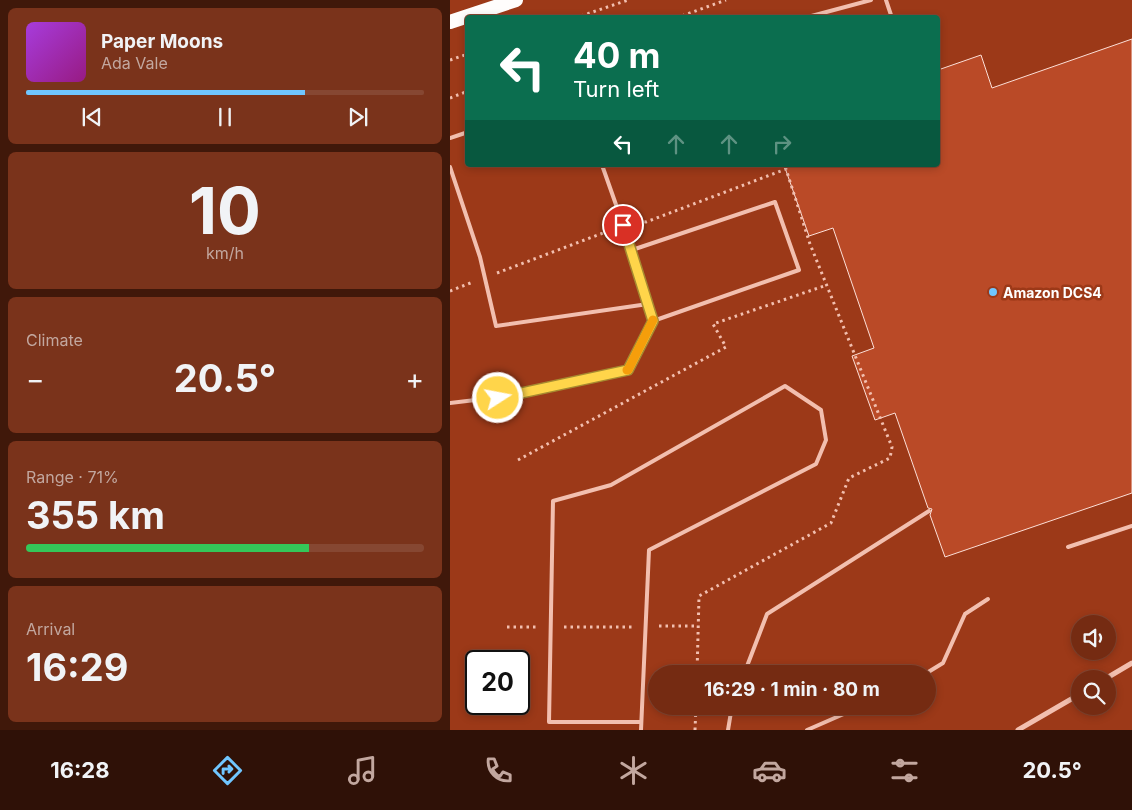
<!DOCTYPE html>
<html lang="en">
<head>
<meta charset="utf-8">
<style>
	body { margin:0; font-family:Inter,sans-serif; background:#7a331b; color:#f1f3f6; height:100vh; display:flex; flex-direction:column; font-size:19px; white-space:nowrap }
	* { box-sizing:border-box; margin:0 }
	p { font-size:16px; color:#c2a79f }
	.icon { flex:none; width:28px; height:28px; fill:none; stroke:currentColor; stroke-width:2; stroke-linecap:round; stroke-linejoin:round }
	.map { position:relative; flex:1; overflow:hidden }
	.details { display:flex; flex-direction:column; gap:8px; padding:8px; background:#40180a; width:450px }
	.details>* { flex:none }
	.banner { position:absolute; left:15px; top:15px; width:475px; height:152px; border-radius:5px; box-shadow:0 2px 8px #0003,0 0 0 1px #864732; background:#0b6e4f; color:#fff; overflow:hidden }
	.tools { position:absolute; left:621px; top:615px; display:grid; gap:10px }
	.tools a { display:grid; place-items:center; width:45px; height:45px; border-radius:50%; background:#752b12; box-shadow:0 2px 8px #0003,0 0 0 1px #864732; font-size:25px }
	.speed { position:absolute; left:15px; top:650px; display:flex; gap:10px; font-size:25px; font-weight:700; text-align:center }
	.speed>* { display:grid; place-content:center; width:65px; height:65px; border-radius:50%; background:#752b12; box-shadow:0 2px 8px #0003,0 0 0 1px #864732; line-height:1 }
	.speed .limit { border:2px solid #111; border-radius:8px; background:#fff; color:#111 }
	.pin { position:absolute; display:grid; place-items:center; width:42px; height:42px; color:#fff; margin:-21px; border:2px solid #fff; border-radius:50%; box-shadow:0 1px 5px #0007 }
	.me { position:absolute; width:55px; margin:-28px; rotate:79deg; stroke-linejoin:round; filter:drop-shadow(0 0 4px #0008) }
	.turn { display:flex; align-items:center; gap:18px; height:105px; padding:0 25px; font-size:22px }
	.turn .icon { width:65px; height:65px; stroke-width:2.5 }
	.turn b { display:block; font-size:35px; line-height:42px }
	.lanes { display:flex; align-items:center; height:48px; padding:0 25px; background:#0003; justify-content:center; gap:25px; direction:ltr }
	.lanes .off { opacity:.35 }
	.big { font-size:38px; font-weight:700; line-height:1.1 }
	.details .widget { flex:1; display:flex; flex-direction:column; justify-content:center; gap:8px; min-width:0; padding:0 18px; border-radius:8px; background:#7a331b }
	.details .dial { align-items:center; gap:0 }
	.dial b { font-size:65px; line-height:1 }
	.song { display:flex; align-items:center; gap:15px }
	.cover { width:60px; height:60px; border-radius:8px; background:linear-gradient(135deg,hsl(280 70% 55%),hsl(310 70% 35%)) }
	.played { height:5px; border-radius:2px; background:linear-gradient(90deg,#70c6ff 70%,#864732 70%) }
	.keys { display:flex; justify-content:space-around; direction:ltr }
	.heat { display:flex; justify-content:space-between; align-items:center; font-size:28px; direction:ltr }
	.charge { height:8px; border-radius:4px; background:linear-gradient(90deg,#34c759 71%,#864732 0) }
	.trip { position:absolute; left:198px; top:665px; width:288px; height:50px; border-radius:25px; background:#752b12; box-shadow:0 2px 8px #0003,0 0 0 1px #864732; font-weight:700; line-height:50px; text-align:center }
	.tabs { display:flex; height:80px; justify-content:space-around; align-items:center; background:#2f1107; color:#c2a79f }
	.tabs .icon { width:35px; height:35px }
	.tabs .current { color:#70c6ff }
	.tabs b { font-size:22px; color:#f1f3f6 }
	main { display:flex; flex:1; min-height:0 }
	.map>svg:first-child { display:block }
	.building { fill:#ba4a27; stroke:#fcdfd7 }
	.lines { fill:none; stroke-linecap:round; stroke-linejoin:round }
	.path { stroke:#f2bfaf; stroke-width:3; stroke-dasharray:2.5 4; stroke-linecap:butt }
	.service { stroke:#f2bfaf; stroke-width:4 }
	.minor { stroke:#f2bfaf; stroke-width:5 }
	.trunk { stroke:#fffdfc; stroke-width:14 }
	.route-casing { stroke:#a68a30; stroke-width:12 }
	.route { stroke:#ffd54a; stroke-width:9 }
	.slow { stroke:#f59e0b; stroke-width:9 }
	.poi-dot { fill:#70c6ff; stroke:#9c3918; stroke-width:2 }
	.labels { text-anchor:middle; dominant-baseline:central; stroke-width:5; stroke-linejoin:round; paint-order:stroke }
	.poi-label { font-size:14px; font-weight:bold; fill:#fff; stroke:#9c3918; text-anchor:start }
</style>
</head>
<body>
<main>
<section class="details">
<div class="widget">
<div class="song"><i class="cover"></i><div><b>Paper Moons</b><p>Ada Vale</p></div></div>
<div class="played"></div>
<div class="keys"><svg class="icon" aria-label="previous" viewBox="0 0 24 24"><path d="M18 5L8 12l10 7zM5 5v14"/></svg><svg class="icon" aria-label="pause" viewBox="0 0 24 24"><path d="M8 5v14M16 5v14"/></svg><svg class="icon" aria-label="next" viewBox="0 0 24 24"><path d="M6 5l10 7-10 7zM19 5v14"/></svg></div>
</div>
<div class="widget dial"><b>10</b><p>km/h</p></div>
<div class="widget"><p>Climate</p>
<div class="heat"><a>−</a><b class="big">20.5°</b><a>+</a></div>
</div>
<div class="widget"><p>Range · 71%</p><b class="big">355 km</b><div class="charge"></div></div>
<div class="widget"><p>Arrival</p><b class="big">16:29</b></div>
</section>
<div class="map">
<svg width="682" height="730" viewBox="0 0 682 730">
	<rect width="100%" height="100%" fill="#9c3918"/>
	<!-- building -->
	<polygon class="building" points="682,39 682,493 495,557 480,515 482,509 478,508 445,413 425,420 402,356 424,348 383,228 359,236 334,165 488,165 488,70 531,55 542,88"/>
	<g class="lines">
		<!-- path -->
		<g class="path">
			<polyline points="125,18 178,0"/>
			<polyline points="226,18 276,0"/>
			<polyline points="0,60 18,54"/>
			<polyline points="0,98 18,91"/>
			<polyline points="188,221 196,222 336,169 360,244 442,447 440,458 399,478 381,523 249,596 247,674"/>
			<polyline points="47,273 161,230"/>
			<polyline points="0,291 23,282"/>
			<polyline points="68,460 276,347 263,324 377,285"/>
			<polyline points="209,626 248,626"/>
			<polyline points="57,627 87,627"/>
			<polyline points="114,627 182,627"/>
			<polyline points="245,730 246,706"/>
		</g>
		<!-- service -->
		<g class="service">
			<polyline points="436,0 442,18"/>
			<polyline points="354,18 421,0"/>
			<polyline points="0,138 18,132"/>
			<polyline points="152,165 182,250 203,321"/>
			<polyline points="0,167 30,257 46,326 198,304"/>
			<polyline points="0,403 59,396 178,370 203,321 349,270 325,202 182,250"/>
			<polyline points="618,547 682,526"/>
			<polyline points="294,674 317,614 479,511"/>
			<polyline points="475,674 493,663 515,614 538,599"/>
			<polyline points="191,730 199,550 366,464 376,440 371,410 335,386 161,485 103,501 99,722 191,722"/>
			<polyline points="278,730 282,706"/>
			<polyline points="357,730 412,706"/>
		</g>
		<!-- minor -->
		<g class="minor">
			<polyline points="655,679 682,663"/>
			<polyline points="568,730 630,694"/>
		</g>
		<!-- trunk -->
		<polyline class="trunk" points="0,22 66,0"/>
	</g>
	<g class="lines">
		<defs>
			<polyline id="route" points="48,398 178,370 203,321 173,225"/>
		</defs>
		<!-- route casing -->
		<use href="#route" class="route-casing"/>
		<!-- route -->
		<use href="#route" class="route"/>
		<!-- slow -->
		<polyline class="slow" points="177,370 178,370 203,320"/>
	</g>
	<!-- markers -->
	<circle class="poi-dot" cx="543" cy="292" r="5"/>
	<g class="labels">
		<!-- poi labels -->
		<g class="poi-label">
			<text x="553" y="292">Amazon DCS4</text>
		</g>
	</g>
</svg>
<div class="tools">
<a><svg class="icon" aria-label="sound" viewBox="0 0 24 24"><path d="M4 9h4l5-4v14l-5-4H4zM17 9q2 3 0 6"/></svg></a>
<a><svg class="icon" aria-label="search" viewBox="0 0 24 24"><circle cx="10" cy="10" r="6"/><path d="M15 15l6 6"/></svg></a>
</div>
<div class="speed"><div class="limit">20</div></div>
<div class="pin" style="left:173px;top:225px;background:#d93025"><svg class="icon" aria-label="arrive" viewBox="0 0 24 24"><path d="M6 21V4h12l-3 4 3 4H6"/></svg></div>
<svg class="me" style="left:48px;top:398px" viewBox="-20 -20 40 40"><circle r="17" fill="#ffd54a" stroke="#fff" stroke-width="3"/><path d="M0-11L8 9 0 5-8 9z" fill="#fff"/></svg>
<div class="trip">16:29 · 1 min · 80 m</div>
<div class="banner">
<div class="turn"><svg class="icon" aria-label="left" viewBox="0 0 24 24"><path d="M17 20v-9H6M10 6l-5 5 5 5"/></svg><div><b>40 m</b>Turn left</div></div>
<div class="lanes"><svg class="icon" aria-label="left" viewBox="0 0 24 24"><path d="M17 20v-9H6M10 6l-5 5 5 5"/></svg><svg class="icon off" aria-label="ahead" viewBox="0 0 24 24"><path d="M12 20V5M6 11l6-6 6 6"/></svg><svg class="icon off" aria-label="ahead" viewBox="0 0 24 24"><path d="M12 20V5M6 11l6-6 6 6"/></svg><svg class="icon off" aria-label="right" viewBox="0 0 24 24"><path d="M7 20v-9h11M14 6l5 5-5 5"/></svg></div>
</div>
</div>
</main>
<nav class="tabs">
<b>16:28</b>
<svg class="icon current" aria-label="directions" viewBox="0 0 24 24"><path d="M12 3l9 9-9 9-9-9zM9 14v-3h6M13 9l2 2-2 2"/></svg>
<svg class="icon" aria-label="music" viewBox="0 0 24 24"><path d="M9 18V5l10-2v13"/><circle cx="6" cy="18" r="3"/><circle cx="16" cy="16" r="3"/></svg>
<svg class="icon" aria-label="phone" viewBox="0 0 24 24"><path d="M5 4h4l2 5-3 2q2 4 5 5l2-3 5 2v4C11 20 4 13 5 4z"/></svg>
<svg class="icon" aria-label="climate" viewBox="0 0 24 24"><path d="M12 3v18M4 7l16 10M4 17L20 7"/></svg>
<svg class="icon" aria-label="car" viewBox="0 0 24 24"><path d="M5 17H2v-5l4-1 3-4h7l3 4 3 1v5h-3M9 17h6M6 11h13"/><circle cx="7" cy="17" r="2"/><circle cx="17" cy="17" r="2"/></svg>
<svg class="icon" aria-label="filters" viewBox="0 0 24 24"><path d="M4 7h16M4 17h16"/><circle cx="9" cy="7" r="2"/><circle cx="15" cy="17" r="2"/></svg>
<b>20.5°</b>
</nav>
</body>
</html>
